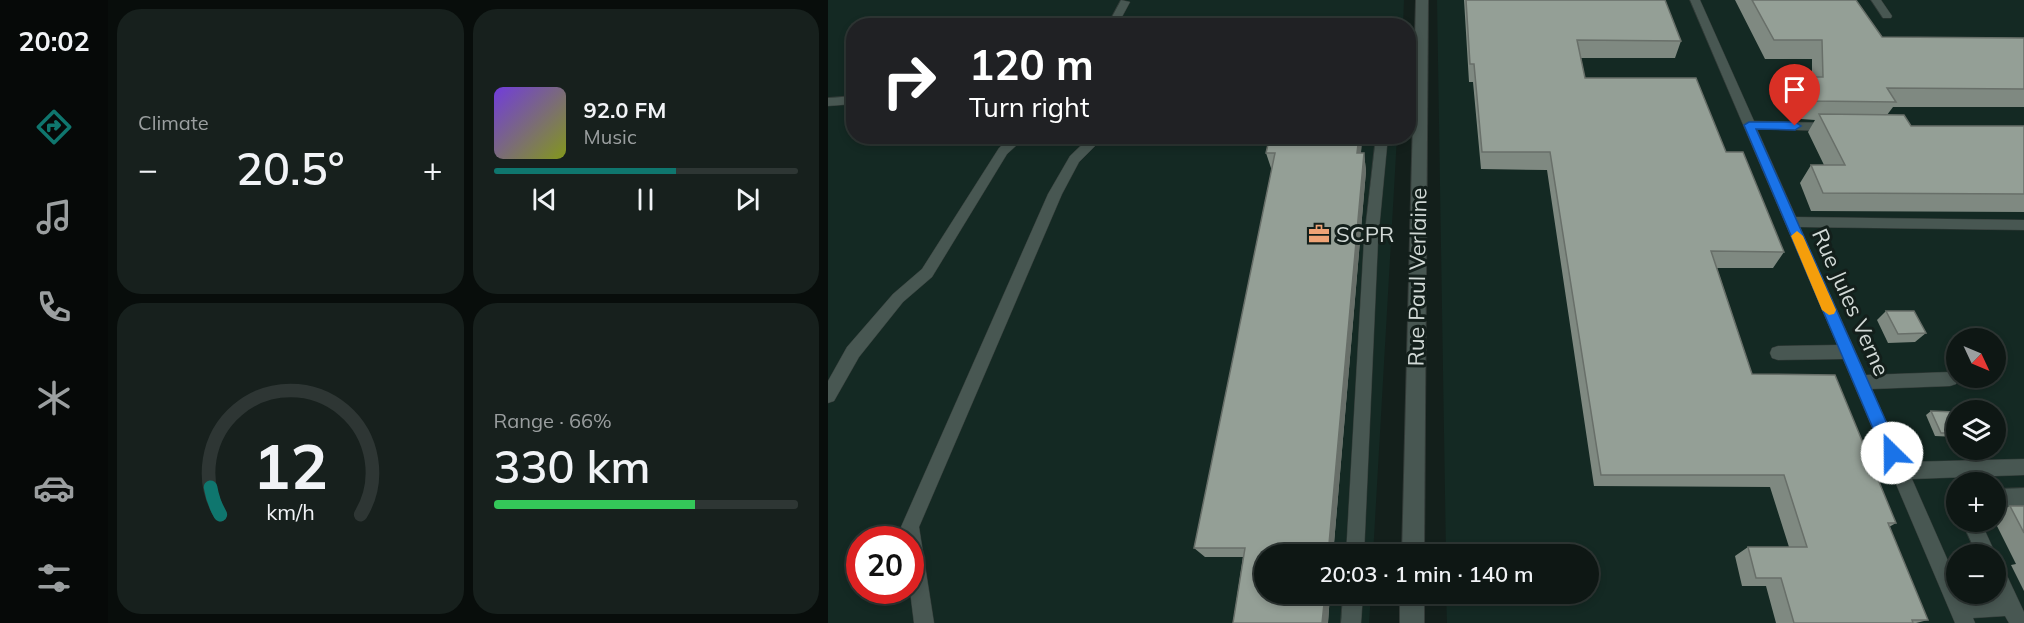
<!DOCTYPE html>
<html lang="en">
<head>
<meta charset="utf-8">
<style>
	body { margin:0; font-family:Mulish,sans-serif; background:#17201d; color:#f1f3f6; height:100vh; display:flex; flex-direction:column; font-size:22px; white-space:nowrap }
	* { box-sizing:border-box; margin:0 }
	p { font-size:20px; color:#9b9fa0 }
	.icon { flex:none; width:33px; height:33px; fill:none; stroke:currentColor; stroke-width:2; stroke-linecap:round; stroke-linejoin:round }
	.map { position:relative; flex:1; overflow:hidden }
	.sheet { display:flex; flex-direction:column; gap:9px; padding:9px; background:#080d0b; width:720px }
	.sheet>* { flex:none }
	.banner { position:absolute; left:18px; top:18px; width:570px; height:126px; border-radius:24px; box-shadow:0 3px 9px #0003,0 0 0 2px #2e3634; background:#202124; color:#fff; overflow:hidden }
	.needle { width:39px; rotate:134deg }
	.fabs { position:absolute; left:1118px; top:328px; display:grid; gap:12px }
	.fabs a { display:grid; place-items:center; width:60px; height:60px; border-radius:50%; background:#0e1714; box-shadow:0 3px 9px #0003,0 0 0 2px #2e3634; font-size:30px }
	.speed { position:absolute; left:18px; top:526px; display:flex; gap:12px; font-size:30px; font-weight:700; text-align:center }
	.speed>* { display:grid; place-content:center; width:78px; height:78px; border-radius:50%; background:#0e1714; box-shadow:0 3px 9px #0003,0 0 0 2px #2e3634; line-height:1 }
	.speed .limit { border:9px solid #d22; background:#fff; color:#111 }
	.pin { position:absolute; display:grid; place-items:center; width:51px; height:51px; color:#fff; margin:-62px -26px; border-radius:50% 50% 50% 0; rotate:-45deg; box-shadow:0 0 6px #0007 }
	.pin .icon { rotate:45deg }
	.me { position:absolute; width:66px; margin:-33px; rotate:337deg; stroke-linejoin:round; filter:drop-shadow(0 0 4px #0008) }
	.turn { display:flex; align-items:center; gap:21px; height:126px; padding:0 24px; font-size:27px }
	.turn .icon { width:78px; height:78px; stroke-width:2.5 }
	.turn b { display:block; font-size:42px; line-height:51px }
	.big { font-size:45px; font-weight:600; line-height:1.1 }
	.sheet .widget { flex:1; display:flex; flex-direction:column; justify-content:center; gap:9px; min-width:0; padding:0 21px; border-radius:24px; background:#17201d }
	.sheet .dial { align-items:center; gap:0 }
	.dial svg { height:156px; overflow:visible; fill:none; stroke:#2e3634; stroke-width:7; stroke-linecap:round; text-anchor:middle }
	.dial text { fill:#f1f3f6; stroke:none }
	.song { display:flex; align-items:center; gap:18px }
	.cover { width:72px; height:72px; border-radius:9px; background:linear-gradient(135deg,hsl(260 70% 55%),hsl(70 70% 35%)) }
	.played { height:6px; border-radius:3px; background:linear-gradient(90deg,#0f766e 60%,#2e3634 60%) }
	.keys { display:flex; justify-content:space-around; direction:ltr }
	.heat { display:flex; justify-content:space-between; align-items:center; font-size:33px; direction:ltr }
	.charge { height:9px; border-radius:4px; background:linear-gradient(90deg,#34c759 66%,#2e3634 0) }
	.sheet .tiles { flex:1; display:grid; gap:9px; grid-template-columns:repeat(2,1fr) }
	.trip { position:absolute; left:426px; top:544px; width:345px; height:60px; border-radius:30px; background:#0e1714; box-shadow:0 3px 9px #0003,0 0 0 2px #2e3634; font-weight:600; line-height:60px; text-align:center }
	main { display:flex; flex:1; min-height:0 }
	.dock { display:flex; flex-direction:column; width:108px; justify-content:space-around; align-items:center; background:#060908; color:#9b9fa0 }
	.dock .icon { width:42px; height:42px }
	.dock .on { color:#0f766e }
	.dock b { font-size:27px; color:#f1f3f6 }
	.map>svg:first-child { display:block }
	.built { fill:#142923; fill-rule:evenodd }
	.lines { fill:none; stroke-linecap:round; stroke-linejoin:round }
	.service-casing { stroke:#333b38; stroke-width:1 }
	.tertiary-casing { stroke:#333b38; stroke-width:2 }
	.service { fill:#485752; fill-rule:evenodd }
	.tertiary { fill:#485752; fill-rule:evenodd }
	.wall { fill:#7f8981 }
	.shaded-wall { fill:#686f69 }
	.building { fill:#949f96; stroke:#686f69; stroke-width:1.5 }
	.route { fill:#1a73e8; stroke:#114b97; stroke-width:1.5 }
	.slow { fill:#f59e0b }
	.labels { text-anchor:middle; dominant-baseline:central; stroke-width:6; stroke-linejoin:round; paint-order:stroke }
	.poi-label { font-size:22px; fill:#d1d9d6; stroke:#131f1b; text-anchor:start }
	.street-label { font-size:22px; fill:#d1d9d6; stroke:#131f1b }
</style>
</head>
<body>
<main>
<nav class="dock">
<b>20:02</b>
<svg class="icon on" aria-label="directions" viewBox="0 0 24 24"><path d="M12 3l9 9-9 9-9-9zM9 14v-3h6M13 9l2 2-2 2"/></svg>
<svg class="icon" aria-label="music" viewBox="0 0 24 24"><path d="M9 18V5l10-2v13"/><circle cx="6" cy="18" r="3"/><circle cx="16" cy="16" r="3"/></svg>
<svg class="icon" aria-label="phone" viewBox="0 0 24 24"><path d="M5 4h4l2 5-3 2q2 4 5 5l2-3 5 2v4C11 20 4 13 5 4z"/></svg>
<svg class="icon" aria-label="climate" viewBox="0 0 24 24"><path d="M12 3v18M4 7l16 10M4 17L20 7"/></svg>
<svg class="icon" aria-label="car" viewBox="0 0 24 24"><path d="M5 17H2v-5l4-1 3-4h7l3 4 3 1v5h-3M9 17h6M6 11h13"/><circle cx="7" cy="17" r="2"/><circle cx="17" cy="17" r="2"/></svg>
<svg class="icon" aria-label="filters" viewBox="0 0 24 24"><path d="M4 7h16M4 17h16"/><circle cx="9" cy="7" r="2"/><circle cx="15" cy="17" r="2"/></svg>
</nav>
<section class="sheet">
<div class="tiles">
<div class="widget"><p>Climate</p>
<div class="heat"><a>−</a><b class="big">20.5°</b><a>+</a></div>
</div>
<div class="widget">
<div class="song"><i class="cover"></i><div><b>92.0 FM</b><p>Music</p></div></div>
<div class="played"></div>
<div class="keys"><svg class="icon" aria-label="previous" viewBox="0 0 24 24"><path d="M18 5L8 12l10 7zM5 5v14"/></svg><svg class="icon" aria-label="pause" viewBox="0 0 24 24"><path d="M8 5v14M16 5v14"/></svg><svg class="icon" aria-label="next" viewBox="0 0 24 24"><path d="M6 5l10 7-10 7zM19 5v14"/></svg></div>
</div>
<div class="widget dial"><svg viewBox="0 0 100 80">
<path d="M14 69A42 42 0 1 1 86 69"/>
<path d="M14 69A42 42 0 0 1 9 55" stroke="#0f766e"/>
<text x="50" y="56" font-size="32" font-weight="700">12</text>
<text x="50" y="72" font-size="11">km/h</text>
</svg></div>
<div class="widget"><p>Range · 66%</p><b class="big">330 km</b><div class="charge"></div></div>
</div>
</section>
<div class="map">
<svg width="1196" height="623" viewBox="0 0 1196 623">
	<rect width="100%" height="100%" fill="#131f1b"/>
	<!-- built -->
	<g class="built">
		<path d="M0,0H576L575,26H26V136L569,137L545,555H436V594H543L541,623H0ZM32,540H82V591H32Z"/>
		<path d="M609,0H1196V623H619L618,594H760V555H618ZM1128,339H1167V378H1128ZM1128,411H1167V450H1128ZM1128,483H1167V522H1128ZM1128,555H1167V594H1128Z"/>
	</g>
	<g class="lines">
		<defs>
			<g id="service">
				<polygon points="293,0 302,2 289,26 279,26"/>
				<polygon points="862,0 872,0 926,121 1002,123 1008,127 1002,131 929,129 968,217 1196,220 1196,230 972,227 1038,375 1122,372 1128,374 1130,379 1128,384 1122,386 1044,389 1076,462 1196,459 1196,475 1084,479 1128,579 1128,594 1134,594 1137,599 1169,597 1167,562 1174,565 1196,612 1196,623 1181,623 1177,616 1145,618 1147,623 1127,623 1015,359 950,360 944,358 942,353 944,348 950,346 1009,345"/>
				<polygon points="1043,0 1053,0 1064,16 1063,18 1055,18"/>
				<polygon points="580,39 593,39 598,42 593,45 580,45"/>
				<polygon points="26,96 26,104 0,106 0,98"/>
				<polygon points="184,136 204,136 191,143 179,154 104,277 75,302 31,357 6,401 0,403 0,381 19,347 65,294 94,269 171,148"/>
				<polygon points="263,136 277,136 251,162 234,194 91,527 106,623 86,623 82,591 82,540 75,540 73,527 220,194 242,156"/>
				<polygon points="548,136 560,136 550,240 536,555 518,555 536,240"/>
				<polygon points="1196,488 1196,506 1167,507 1167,489"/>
				<polygon points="1134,522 1153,522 1168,555 1167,559 1167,555 1149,555"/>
				<polygon points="515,594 535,594 533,623 513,623"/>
			</g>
			<g id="tertiary">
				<polygon points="588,0 600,0 596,555 574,555"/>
				<rect x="572" y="594" width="24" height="29"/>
			</g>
		</defs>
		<!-- service casing -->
		<use href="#service" class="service-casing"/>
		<!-- tertiary casing -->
		<use href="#tertiary" class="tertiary-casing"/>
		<!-- service -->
		<use href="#service" class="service"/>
		<!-- tertiary -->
		<use href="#tertiary" class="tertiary"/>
	</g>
	<!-- wall -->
	<g class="wall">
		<polygon points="636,0 837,0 853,41 847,58 753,58 757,78 898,152 956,252 945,268 889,268 924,374 1068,523 1061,527 1100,620 1088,623 948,623 938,586 914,586 907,556 920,547 961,547 942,487 766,486 719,170 653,169 645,82 641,82"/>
		<polygon points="907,0 1028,0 1054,37 1196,38 1196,107 1065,107 1059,115 1083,126 1196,126 1196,212 983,211 972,183 983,165 996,165 980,132 987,120 973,119 961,95 971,77 984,77 984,59 937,59"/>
		<polygon points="442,136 534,136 533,153 536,153 538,171 505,555 436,555 436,594 502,594 500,623 405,623 415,557 377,557 366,548 444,171 438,153"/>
		<polygon points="1058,311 1098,333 1087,342 1060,343 1049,320"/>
		<polygon points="1103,411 1128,414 1128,437 1107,436 1098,415"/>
		<polygon points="1182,506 1196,506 1196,591 1183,565 1188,564 1167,522 1167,513"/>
	</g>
	<!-- shaded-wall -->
	<g class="shaded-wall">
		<polygon points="531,136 534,136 534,141 531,171 529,153"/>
		<polygon points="536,153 538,171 505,555 500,555"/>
		<polygon points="497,594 502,594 500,623 494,623"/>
	</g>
	<!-- building -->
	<g class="building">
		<polygon points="638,0 837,0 853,41 749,40 757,78 868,78 898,152 915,152 956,252 883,251 924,374 1007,375 1068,523 1060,523 1100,620 1084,620 1085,623 966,623 953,578 928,578 920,547 979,547 956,475 773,475 722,152 654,152 646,64 642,64"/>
		<polygon points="924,0 1028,0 1054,37 1196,38 1196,89 1059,88 1068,102 984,101 971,77 995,77 994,40 946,40"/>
		<polygon points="991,114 1076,115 1083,126 1196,126 1196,194 995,193 983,165 1017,165"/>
		<polygon points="442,136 531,136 529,153 536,153 500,555 436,555 436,594 497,594 494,623 405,623 417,548 366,548 447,153 438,153"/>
		<polygon points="1058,311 1086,311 1098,333 1070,334"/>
		<polygon points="1103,411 1127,412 1128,414 1128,433 1113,433"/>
		<polygon points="1182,506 1196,506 1196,533"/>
		<polygon points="676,551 677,555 619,555 619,552"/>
	</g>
	<!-- route -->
	<polygon class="route" points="921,122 967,122 973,126 967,130 928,129 1072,453 1070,459 1064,461 1058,459 916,125"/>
	<!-- slow -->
	<polygon class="slow" points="969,231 975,236 1008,310 1006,314 1001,315 994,310 963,236"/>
	<!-- icons -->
	<defs>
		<symbol id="office-bare" viewBox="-9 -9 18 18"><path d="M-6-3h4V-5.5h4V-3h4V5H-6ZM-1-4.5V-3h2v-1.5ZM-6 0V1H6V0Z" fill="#efa376" stroke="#131f1b" stroke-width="2.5" paint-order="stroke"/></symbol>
	</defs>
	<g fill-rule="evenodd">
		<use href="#office-bare" x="476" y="219" width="30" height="30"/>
	</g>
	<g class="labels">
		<!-- poi labels -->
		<g class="poi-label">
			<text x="508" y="234">SCPR</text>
		</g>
		<!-- street labels -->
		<g class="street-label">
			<text transform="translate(589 277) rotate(-89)">Rue Paul Verlaine</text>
			<text transform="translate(1023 302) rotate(66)">Rue Jules Verne</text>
		</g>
	</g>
</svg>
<div class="fabs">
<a><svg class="needle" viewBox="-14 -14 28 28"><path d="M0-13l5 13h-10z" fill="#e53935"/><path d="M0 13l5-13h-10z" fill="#9b9fa0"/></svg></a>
<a><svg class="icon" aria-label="layers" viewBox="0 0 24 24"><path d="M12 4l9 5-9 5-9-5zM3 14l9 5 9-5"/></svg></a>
<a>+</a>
<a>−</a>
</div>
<div class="speed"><div class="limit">20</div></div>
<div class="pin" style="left:967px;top:126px;background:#d93025"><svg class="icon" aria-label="arrive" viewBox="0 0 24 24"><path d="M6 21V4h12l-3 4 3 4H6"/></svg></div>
<svg class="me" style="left:1064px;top:453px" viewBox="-20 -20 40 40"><circle r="19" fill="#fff"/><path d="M0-13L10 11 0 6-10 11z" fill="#1a73e8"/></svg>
<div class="trip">20:03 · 1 min · 140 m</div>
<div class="banner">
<div class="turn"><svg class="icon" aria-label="right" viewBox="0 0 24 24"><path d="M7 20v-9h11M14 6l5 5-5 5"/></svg><div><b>120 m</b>Turn right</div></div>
</div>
</div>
</main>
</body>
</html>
